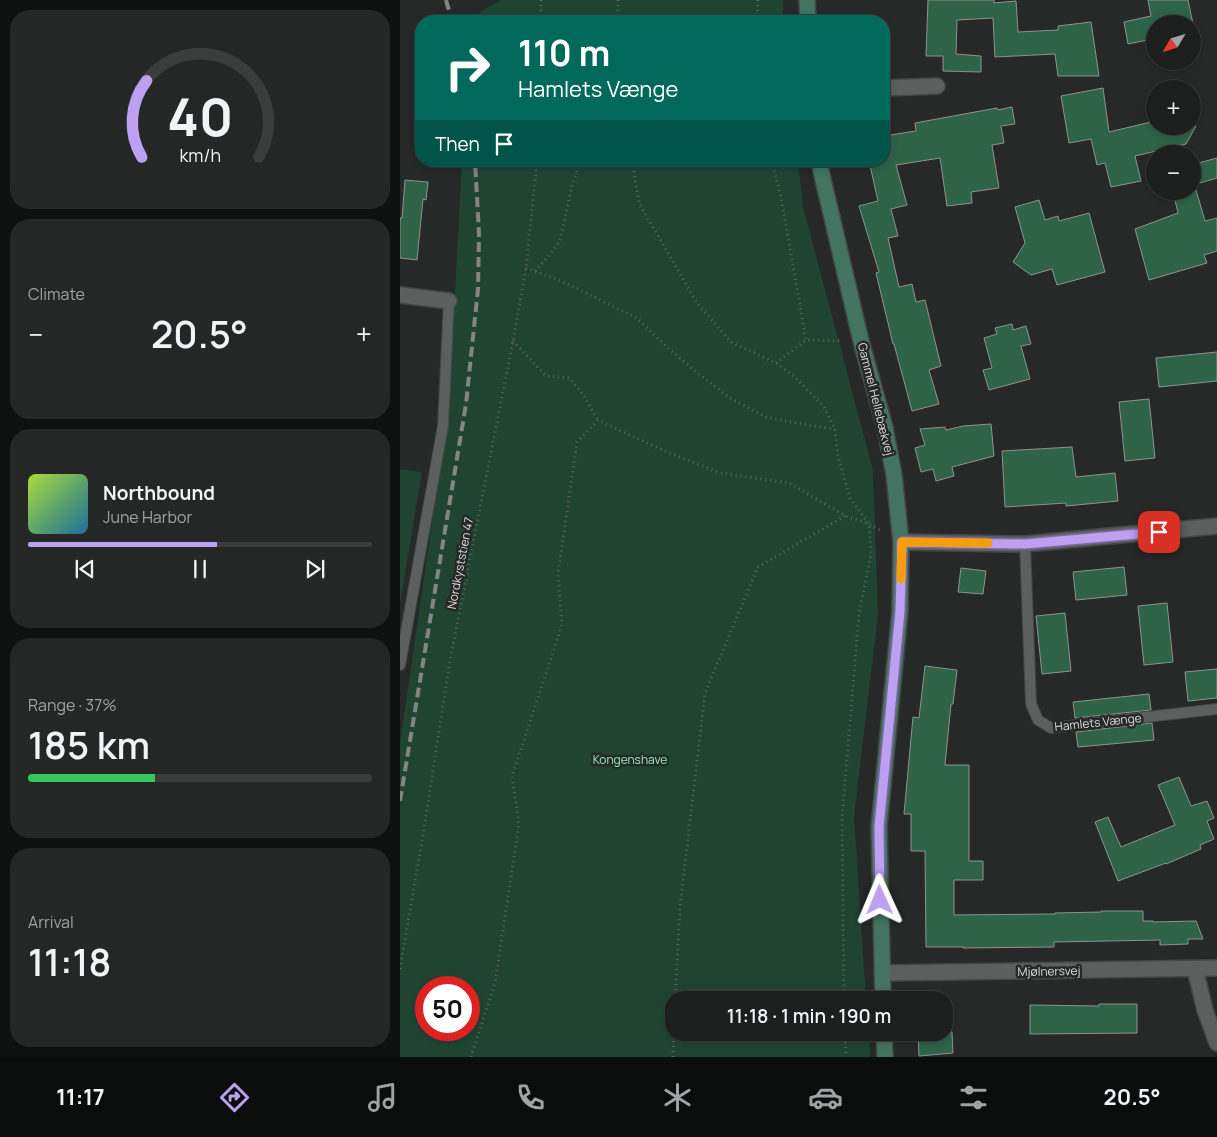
<!DOCTYPE html>
<html lang="en">
<head>
<meta charset="utf-8">
<style>
	body { margin:0; font-family:Manrope,sans-serif; background:#252726; color:#f1f3f6; height:100vh; display:flex; flex-direction:column; font-size:19px; white-space:nowrap }
	* { box-sizing:border-box; margin:0 }
	p { font-size:16px; color:#a0a2a4 }
	.icon { flex:none; width:28px; height:28px; fill:none; stroke:currentColor; stroke-width:2; stroke-linecap:round; stroke-linejoin:round }
	.map { position:relative; flex:1; overflow:hidden }
	.side { display:flex; flex-direction:column; gap:10px; padding:10px; background:#0f1110; width:400px }
	.side>* { flex:none }
	.top-card { position:absolute; left:15px; top:15px; width:475px; height:152px; border-radius:20px; box-shadow:0 2px 8px #0003,0 0 0 1px #3a3d3b; background:#00695c; color:#fff; overflow:hidden }
	.needle { width:32px; rotate:231deg }
	.buttons { position:absolute; left:746px; top:15px; display:grid; gap:10px }
	.buttons a { display:grid; place-items:center; width:55px; height:55px; border-radius:50%; background:#1c1f1d; box-shadow:0 2px 8px #0003,0 0 0 1px #3a3d3b; font-size:25px }
	.speed { position:absolute; left:15px; top:976px; display:flex; gap:10px; font-size:25px; font-weight:700; text-align:center }
	.speed>* { display:grid; place-content:center; width:65px; height:65px; border-radius:50%; background:#1c1f1d; box-shadow:0 2px 8px #0003,0 0 0 1px #3a3d3b; line-height:1 }
	.speed .limit { border:8px solid #d22; background:#fff; color:#111 }
	.pin { position:absolute; display:grid; place-items:center; width:42px; height:42px; color:#fff; margin:-21px; border-radius:10px; box-shadow:0 2px 8px #0006 }
	.me { position:absolute; width:55px; margin:-28px; rotate:359deg; stroke-linejoin:round; filter:drop-shadow(0 0 4px #0008) }
	.turn { display:flex; align-items:center; gap:18px; height:105px; padding:0 20px; font-size:22px }
	.turn .icon { width:65px; height:65px; stroke-width:2.5 }
	.turn b { display:block; font-size:35px; line-height:42px }
	.then { display:flex; align-items:center; height:48px; padding:0 20px; background:#0003; gap:10px; font-size:19px }
	.big { font-size:38px; font-weight:600; line-height:1.1 }
	.side .card { flex:1; display:flex; flex-direction:column; justify-content:center; gap:8px; min-width:0; padding:0 18px; border-radius:20px; background:#252726 }
	.side .dial { align-items:center; gap:0 }
	.dial svg { height:130px; overflow:visible; fill:none; stroke:#3a3d3b; stroke-width:7; stroke-linecap:round; text-anchor:middle }
	.dial text { fill:#f1f3f6; stroke:none }
	.song { display:flex; align-items:center; gap:15px }
	.cover { width:60px; height:60px; border-radius:8px; background:linear-gradient(135deg,hsl(80 70% 55%),hsl(200 70% 35%)) }
	.played { height:5px; border-radius:2px; background:linear-gradient(90deg,#bca0f2 55%,#3a3d3b 55%) }
	.keys { display:flex; justify-content:space-around; direction:ltr }
	.heat { display:flex; justify-content:space-between; align-items:center; font-size:28px; direction:ltr }
	.charge { height:8px; border-radius:4px; background:linear-gradient(90deg,#34c759 37%,#3a3d3b 0) }
	.trip { position:absolute; left:265px; top:991px; width:288px; height:50px; border-radius:20px; background:#1c1f1d; box-shadow:0 2px 8px #0003,0 0 0 1px #3a3d3b; font-weight:600; line-height:50px; text-align:center }
	.menu { display:flex; height:80px; justify-content:space-around; align-items:center; background:#0b0c0c; color:#a0a2a4 }
	.menu .icon { width:35px; height:35px }
	.menu .current { color:#bca0f2 }
	.menu b { font-size:22px; color:#f1f3f6 }
	main { display:flex; flex:1; min-height:0 }
	.map>svg:first-child { display:block }
	.green { fill:#1f4532; fill-rule:evenodd }
	.building { fill:#2e6348; stroke:#8f9391 }
	.lines { fill:none; stroke-linecap:round; stroke-linejoin:round }
	.service-casing { stroke:#444745; stroke-width:12 }
	.minor-casing { stroke:#444745; stroke-width:18 }
	.secondary-casing { stroke:#444745; stroke-width:18 }
	.path { stroke:#5f6260; stroke-width:3; stroke-dasharray:1 4; stroke-linecap:butt }
	.service { stroke:#5b5f5d; stroke-width:10 }
	.minor { stroke:#5b5f5d; stroke-width:15 }
	.secondary { stroke:#427461; stroke-width:15 }
	.rail { stroke:#828583; stroke-width:4; stroke-dasharray:10 5; stroke-linecap:butt }
	.route-casing { stroke:#7a689d; stroke-width:12 }
	.route { stroke:#bca0f2; stroke-width:9 }
	.slow { stroke:#f59e0b; stroke-width:9 }
	.labels { text-anchor:middle; dominant-baseline:central; stroke-width:5; stroke-linejoin:round; paint-order:stroke }
	.street-label { font-size:12px; fill:#dcdedd; stroke:#262927 }
	.park-label { font-size:12px; fill:#97e9bc; stroke:#262927 }
</style>
</head>
<body>
<main>
<section class="side">
<div class="card dial"><svg viewBox="0 0 100 80">
<path d="M14 69A42 42 0 1 1 86 69"/>
<path d="M14 69A42 42 0 0 1 17 22" stroke="#bca0f2"/>
<text x="50" y="56" font-size="32" font-weight="700">40</text>
<text x="50" y="72" font-size="11">km/h</text>
</svg></div>
<div class="card"><p>Climate</p>
<div class="heat"><a>−</a><b class="big">20.5°</b><a>+</a></div>
</div>
<div class="card">
<div class="song"><i class="cover"></i><div><b>Northbound</b><p>June Harbor</p></div></div>
<div class="played"></div>
<div class="keys"><svg class="icon" aria-label="previous" viewBox="0 0 24 24"><path d="M18 5L8 12l10 7zM5 5v14"/></svg><svg class="icon" aria-label="pause" viewBox="0 0 24 24"><path d="M8 5v14M16 5v14"/></svg><svg class="icon" aria-label="next" viewBox="0 0 24 24"><path d="M6 5l10 7-10 7zM19 5v14"/></svg></div>
</div>
<div class="card"><p>Range · 37%</p><b class="big">185 km</b><div class="charge"></div></div>
<div class="card"><p>Arrival</p><b class="big">11:18</b></div>
</section>
<div class="map">
<svg width="817" height="1057" viewBox="0 0 817 1057">
	<rect width="100%" height="100%" fill="#262927"/>
	<!-- green -->
	<g class="green">
		<polygon points="101,0 383,0 383,21 70,21 70,18"/>
		<path d="M62,161H398L403,207L473,470L478,614L454,816L466,1000H274V1032L469,1033L470,1057H0V743L49,407ZM26,988H69V1030H26Z"/>
		<polygon points="0,469 22,472 0,604"/>
	</g>
	<!-- building -->
	<g class="building">
		<polygon points="528,0 594,0 594,3 616,1 618,32 658,30 658,26 691,22 699,76 658,76 655,54 595,57 593,18 557,20 556,54 581,56 581,72 543,71 543,56 526,56"/>
		<polygon points="748,0 788,0 793,24 755,24 755,33 747,35 748,40 728,44 724,22 751,16"/>
		<polygon points="703,88 709,132 755,121 755,126 796,126 786,144 735,156 741,181 711,187 705,163 697,165 691,139 669,143 661,96"/>
		<polygon points="612,107 615,124 601,126 604,143 592,145 599,188 571,192 572,203 547,206 540,158 496,165 507,205 491,209 498,236 488,238 499,287 512,284 516,302 525,300 541,366 529,370 539,404 512,411 494,344 493,344 476,273 479,272 459,206 478,201 469,161 484,161 484,136 516,131 515,123 597,108 598,110"/>
		<polygon points="817,158 817,178 800,183 795,164"/>
		<polygon points="5,180 28,182 26,200 23,199 17,260 0,258 0,218 2,218"/>
		<polygon points="796,190 805,221 817,218 817,251 804,255 807,263 749,280 735,229 778,213 774,196"/>
		<polygon points="639,200 645,220 658,216 659,221 689,213 705,272 657,285 652,269 631,275 613,262 625,243 615,207"/>
		<polygon points="612,324 613,330 626,326 631,344 621,346 630,379 589,390 583,370 592,368 584,338 597,334 595,328"/>
		<polygon points="817,352 817,381 759,387 756,358"/>
		<polygon points="749,399 755,458 725,461 719,402"/>
		<polygon points="591,424 594,456 552,467 554,476 536,481 533,469 521,472 515,448 525,445 520,429 545,427 546,430 563,426"/>
		<polygon points="672,447 676,477 715,473 718,501 666,506 666,503 605,507 602,451"/>
		<polygon points="724,567 727,595 676,600 673,572"/>
		<polygon points="561,568 586,571 583,594 558,592"/>
		<polygon points="767,603 773,662 744,665 738,606"/>
		<polygon points="665,613 671,671 642,674 636,616"/>
		<polygon points="525,666 557,670 553,704 551,704 545,765 569,765 569,861 583,861 583,880 554,880 554,915 655,914 655,913 701,912 701,911 743,911 743,921 753,921 753,922 796,921 803,939 788,939 788,944 760,945 760,940 654,942 654,947 563,948 563,947 526,947 525,851 511,851 511,814 504,814 513,717 519,718"/>
		<polygon points="817,669 817,698 788,701 785,672"/>
		<polygon points="749,694 751,710 675,718 673,702"/>
		<polygon points="752,723 754,740 678,747 676,732"/>
		<polygon points="779,777 791,806 807,801 814,818 807,821 814,839 800,845 801,849 766,864 766,863 718,881 695,822 708,817 721,847 775,825 758,785"/>
		<polygon points="699,1004 737,1004 737,1033 630,1034 630,1005 699,1006"/>
		<polygon points="518,1032 552,1032 553,1053 519,1056"/>
	</g>
	<g class="lines">
		<defs>
			<g id="service">
				<polyline points="625,544 631,704 638,720 651,728 817,709"/>
				<polyline points="0,665 43,426 49,301"/>
			</g>
			<g id="minor">
				<polyline points="484,88 537,86"/>
				<polyline points="0,295 49,301"/>
				<polyline points="501,542 625,544 817,526"/>
				<polyline points="795,969 805,1010 817,1043"/>
				<polyline points="482,973 817,968"/>
			</g>
			<g id="secondary">
				<polyline points="407,0 408,21"/>
				<polyline points="420,161 421,171 461,341 485,428 494,475 501,542 500,611 479,827 483,1000"/>
				<polyline points="484,1032 485,1057"/>
			</g>
		</defs>
		<!-- service casing -->
		<use href="#service" class="service-casing"/>
		<!-- minor casing -->
		<use href="#minor" class="minor-casing"/>
		<!-- secondary casing -->
		<use href="#secondary" class="secondary-casing"/>
		<!-- path -->
		<g class="path">
			<polyline points="141,0 141,21"/>
			<polyline points="218,0 218,21"/>
			<polyline points="357,21 358,0"/>
			<polyline points="234,161 234,172 239,203 297,303 331,342 376,363 395,377 424,407 435,429 438,457 450,498 469,524 471,554 459,614 442,818 444,1000"/>
			<polyline points="372,161 381,197 406,340"/>
			<polyline points="126,268 159,280 237,318 269,349 300,375 330,398 366,417 401,424 435,429"/>
			<polyline points="135,271 147,258 160,241 172,185 180,161"/>
			<polyline points="113,341 146,376 169,378 182,393 198,420"/>
			<polyline points="376,363 406,340 443,341"/>
			<polyline points="0,969 24,829 50,660 113,341 126,268 137,161"/>
			<polyline points="275,1000 280,907 305,693 358,567 445,516"/>
			<polyline points="445,1032 446,1057"/>
			<polyline points="71,1057 95,983 119,824 112,776 162,625 158,574 177,442 198,420 260,449 320,473 389,483 446,516 469,524 481,531"/>
			<polyline points="273,1057 274,1032"/>
		</g>
		<!-- service -->
		<use href="#service" class="service"/>
		<!-- minor -->
		<use href="#minor" class="minor"/>
		<!-- secondary -->
		<use href="#secondary" class="secondary"/>
		<!-- rail -->
		<g class="rail">
			<polyline points="46,0 52,21"/>
			<polyline points="0,801 66,404 78,289 79,234 75,161"/>
		</g>
	</g>
	<g class="lines">
		<defs>
			<polyline id="route" points="480,900 479,827 500,611 502,542 625,544 759,532"/>
		</defs>
		<!-- route casing -->
		<use href="#route" class="route-casing"/>
		<!-- route -->
		<use href="#route" class="route"/>
		<!-- slow -->
		<polyline class="slow" points="501,579 502,542 588,543"/>
	</g>
	<g class="labels">
		<!-- street labels -->
		<g class="street-label">
			<text transform="translate(476 399) rotate(76)">Gammel Hellebækvej</text>
			<text transform="translate(60 563) rotate(-79)">Nordkyststien 47</text>
			<text transform="translate(698 722) rotate(-6)">Hamlets Vænge</text>
			<text transform="translate(649 971) rotate(-1)">Mjølnersvej</text>
		</g>
		<!-- park labels -->
		<g class="park-label">
			<text x="230" y="759">Kongenshave</text>
		</g>
	</g>
</svg>
<div class="buttons">
<a><svg class="needle" viewBox="-14 -14 28 28"><path d="M0-13l5 13h-10z" fill="#e53935"/><path d="M0 13l5-13h-10z" fill="#a0a2a4"/></svg></a>
<a>+</a>
<a>−</a>
</div>
<div class="speed"><div class="limit">50</div></div>
<div class="pin" style="left:759px;top:532px;background:#d93025"><svg class="icon" aria-label="arrive" viewBox="0 0 24 24"><path d="M6 21V4h12l-3 4 3 4H6"/></svg></div>
<svg class="me" style="left:480px;top:900px" viewBox="-20 -20 40 40"><path d="M0-17L14 15 0 8-14 15z" fill="#bca0f2" stroke="#fff" stroke-width="4"/></svg>
<div class="trip">11:18 · 1 min · 190 m</div>
<div class="top-card">
<div class="turn"><svg class="icon" aria-label="right" viewBox="0 0 24 24"><path d="M7 20v-9h11M14 6l5 5-5 5"/></svg><div><b>110 m</b>Hamlets Vænge</div></div>
<div class="then">Then<svg class="icon" aria-label="arrive" viewBox="0 0 24 24"><path d="M6 21V4h12l-3 4 3 4H6"/></svg></div>
</div>
</div>
</main>
<nav class="menu">
<b>11:17</b>
<svg class="icon current" aria-label="directions" viewBox="0 0 24 24"><path d="M12 3l9 9-9 9-9-9zM9 14v-3h6M13 9l2 2-2 2"/></svg>
<svg class="icon" aria-label="music" viewBox="0 0 24 24"><path d="M9 18V5l10-2v13"/><circle cx="6" cy="18" r="3"/><circle cx="16" cy="16" r="3"/></svg>
<svg class="icon" aria-label="phone" viewBox="0 0 24 24"><path d="M5 4h4l2 5-3 2q2 4 5 5l2-3 5 2v4C11 20 4 13 5 4z"/></svg>
<svg class="icon" aria-label="climate" viewBox="0 0 24 24"><path d="M12 3v18M4 7l16 10M4 17L20 7"/></svg>
<svg class="icon" aria-label="car" viewBox="0 0 24 24"><path d="M5 17H2v-5l4-1 3-4h7l3 4 3 1v5h-3M9 17h6M6 11h13"/><circle cx="7" cy="17" r="2"/><circle cx="17" cy="17" r="2"/></svg>
<svg class="icon" aria-label="filters" viewBox="0 0 24 24"><path d="M4 7h16M4 17h16"/><circle cx="9" cy="7" r="2"/><circle cx="15" cy="17" r="2"/></svg>
<b>20.5°</b>
</nav>
</body>
</html>
